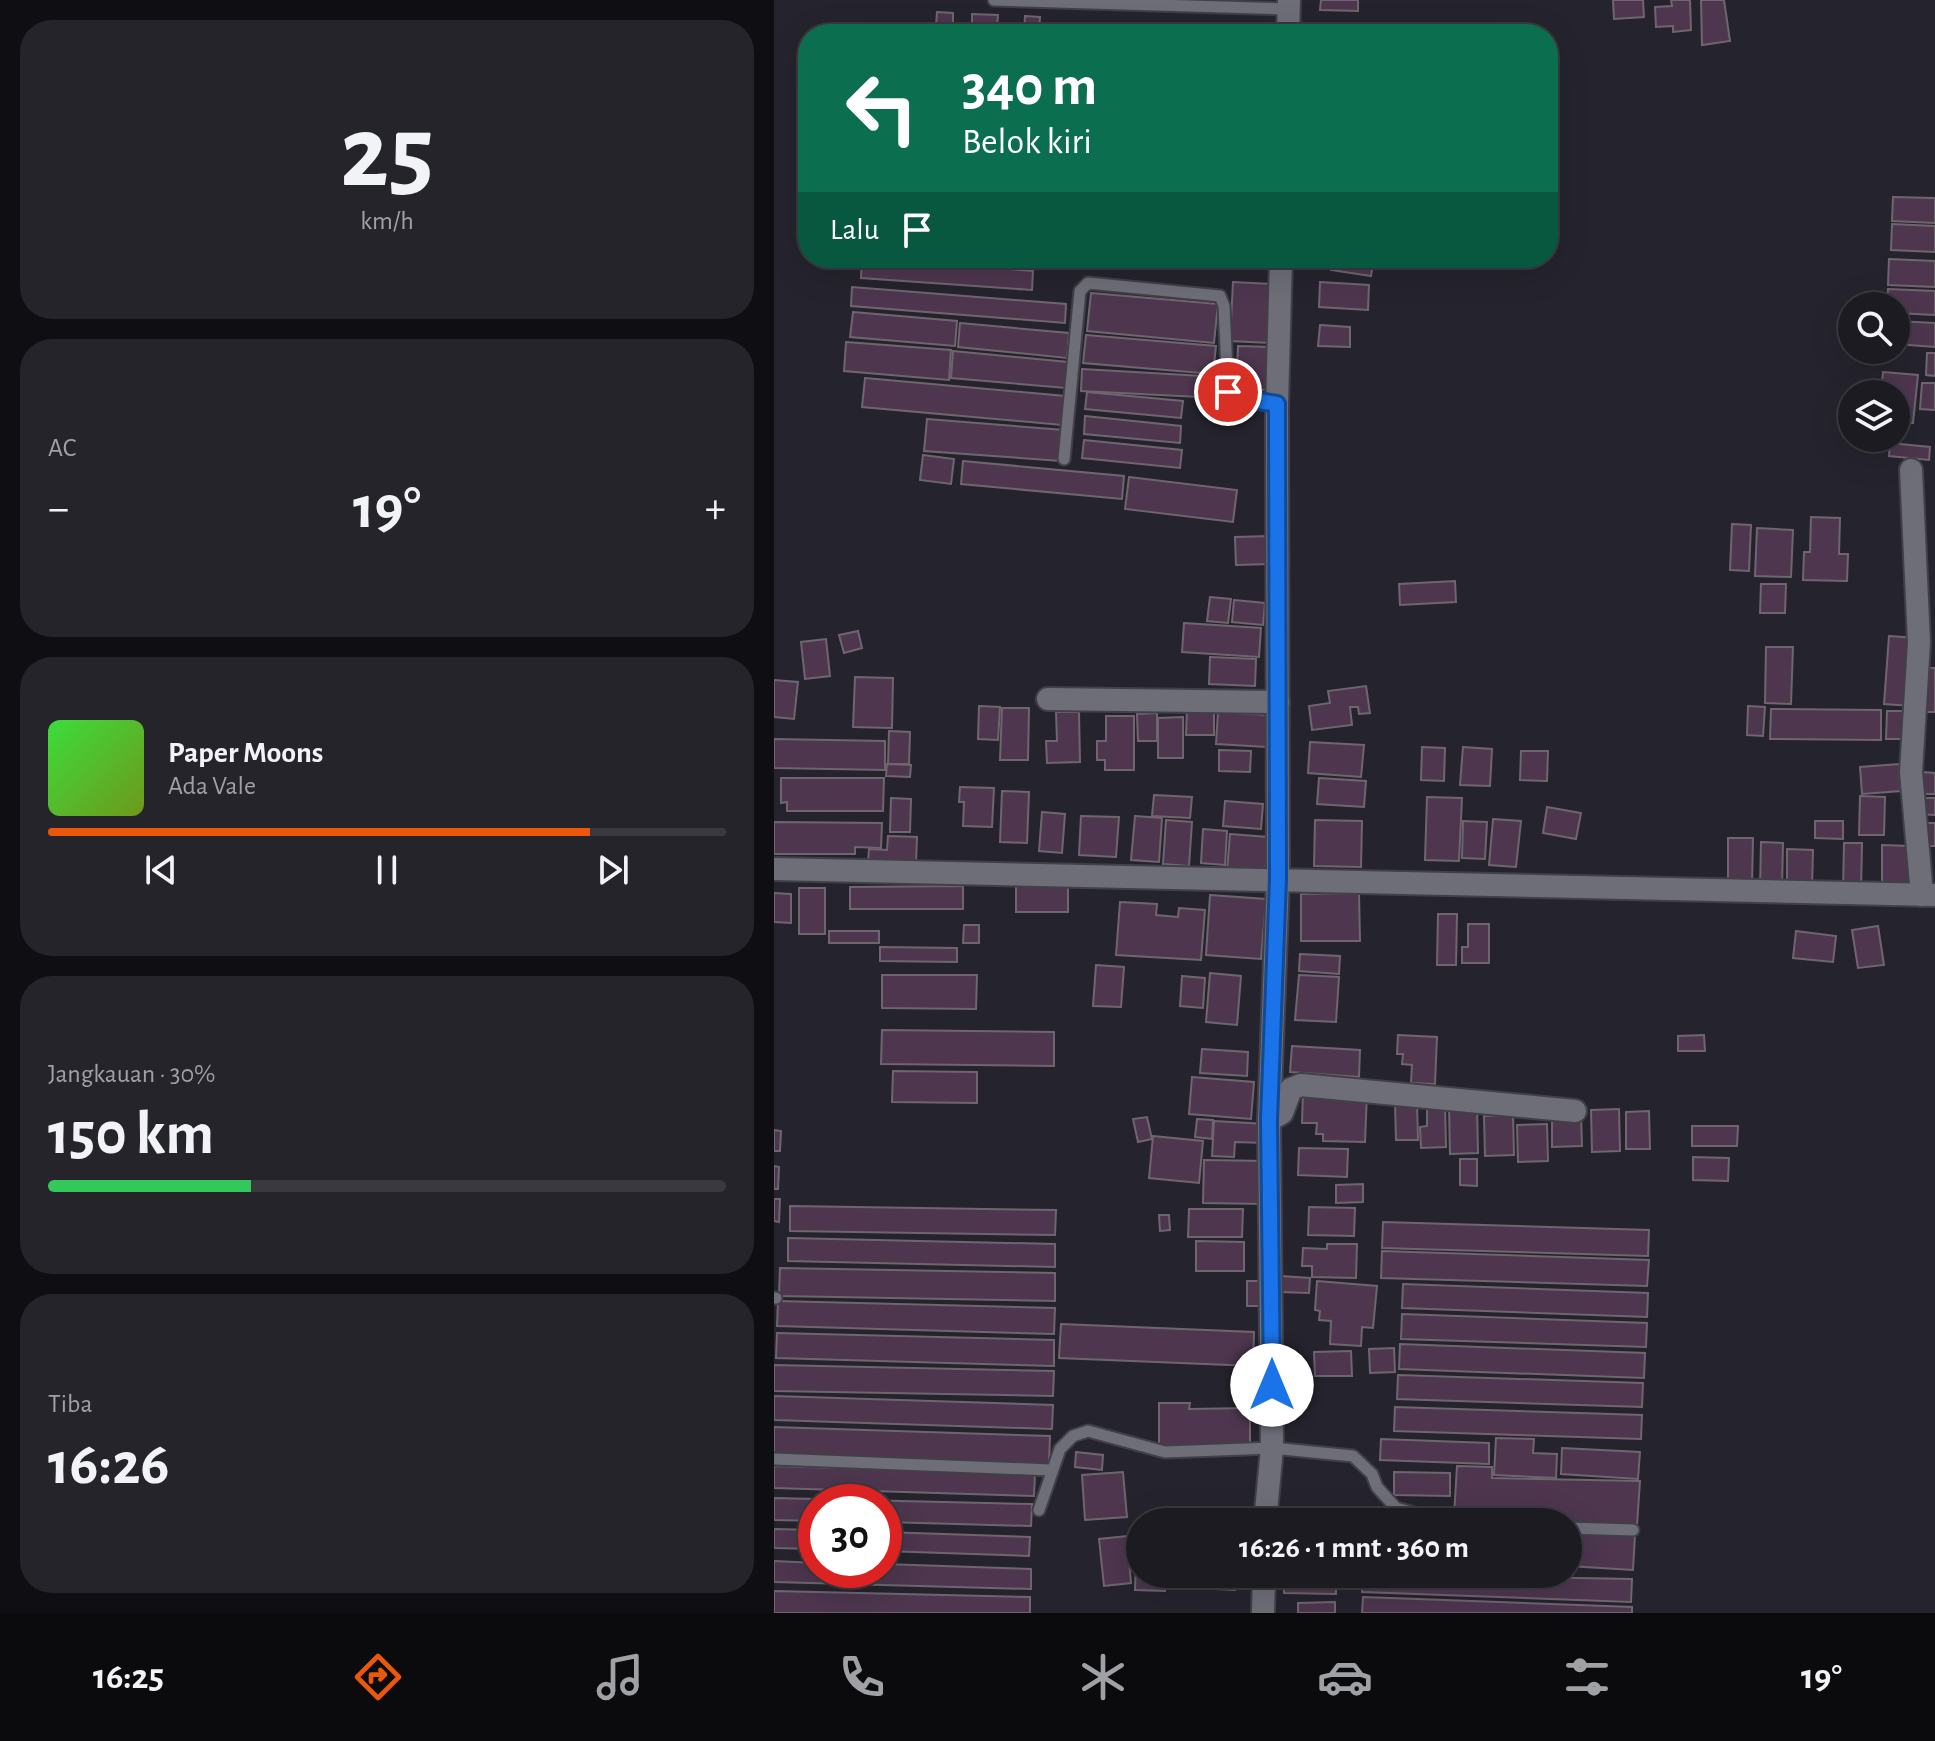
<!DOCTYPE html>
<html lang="id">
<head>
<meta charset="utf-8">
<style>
	body { margin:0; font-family:"Alegreya Sans",sans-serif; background:#25242a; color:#f1f3f6; height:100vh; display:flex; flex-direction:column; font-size:30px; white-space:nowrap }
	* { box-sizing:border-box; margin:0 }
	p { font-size:26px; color:#a0a1a5 }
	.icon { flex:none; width:44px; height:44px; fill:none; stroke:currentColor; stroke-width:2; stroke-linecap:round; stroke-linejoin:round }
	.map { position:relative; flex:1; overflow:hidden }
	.drawer { display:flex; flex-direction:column; gap:20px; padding:20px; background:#0f0f13; width:774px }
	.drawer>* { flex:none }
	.top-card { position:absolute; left:24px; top:24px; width:760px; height:244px; border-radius:32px; box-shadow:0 8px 32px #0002,0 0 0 2px #3a3940; background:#0b6e4f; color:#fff; overflow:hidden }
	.tools { position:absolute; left:1064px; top:292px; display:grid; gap:16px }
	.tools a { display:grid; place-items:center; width:72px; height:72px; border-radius:50%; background:#1c1b22; box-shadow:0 8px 32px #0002,0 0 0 2px #3a3940; font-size:40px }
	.speed { position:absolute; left:24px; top:1484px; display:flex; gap:16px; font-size:40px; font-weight:700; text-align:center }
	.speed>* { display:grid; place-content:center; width:104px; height:104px; border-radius:50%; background:#1c1b22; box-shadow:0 8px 32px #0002,0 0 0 2px #3a3940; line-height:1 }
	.speed .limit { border:12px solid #d22; background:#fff; color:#111 }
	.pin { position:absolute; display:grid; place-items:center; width:68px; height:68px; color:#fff; margin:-34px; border:4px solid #fff; border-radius:50%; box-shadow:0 2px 8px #0007 }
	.me { position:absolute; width:88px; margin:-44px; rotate:0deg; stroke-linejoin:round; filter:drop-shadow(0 0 6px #0008) }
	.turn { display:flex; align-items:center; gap:28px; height:168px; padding:0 32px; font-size:36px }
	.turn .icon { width:104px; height:104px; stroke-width:2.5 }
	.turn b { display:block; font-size:56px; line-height:68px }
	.then { display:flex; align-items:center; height:76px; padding:0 32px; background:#0003; gap:16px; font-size:30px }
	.big { font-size:60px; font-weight:600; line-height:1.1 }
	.drawer .card { flex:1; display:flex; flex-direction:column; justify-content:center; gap:12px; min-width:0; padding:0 28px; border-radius:32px; background:#25242a }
	.drawer .dial { align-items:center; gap:0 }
	.dial b { font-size:104px; line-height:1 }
	.song { display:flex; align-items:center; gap:24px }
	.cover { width:96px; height:96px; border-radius:12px; background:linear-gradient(135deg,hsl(120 70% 55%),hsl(80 70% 35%)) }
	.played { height:8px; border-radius:4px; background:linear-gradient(90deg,#ea580c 80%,#3a3940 80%) }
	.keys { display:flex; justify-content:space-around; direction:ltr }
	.heat { display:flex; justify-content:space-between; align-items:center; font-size:44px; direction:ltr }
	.charge { height:12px; border-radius:6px; background:linear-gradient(90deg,#34c759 30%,#3a3940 0) }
	.trip { position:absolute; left:352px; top:1508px; width:456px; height:80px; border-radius:40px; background:#1c1b22; box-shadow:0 8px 32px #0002,0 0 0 2px #3a3940; font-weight:600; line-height:80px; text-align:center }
	.tab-bar { display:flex; height:128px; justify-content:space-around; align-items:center; background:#0b0b0e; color:#a0a1a5 }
	.tab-bar .icon { width:56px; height:56px }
	.tab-bar .active { color:#ea580c }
	.tab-bar b { font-size:36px; color:#f1f3f6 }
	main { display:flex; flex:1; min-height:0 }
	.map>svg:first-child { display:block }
	.building { fill:#4d364e; stroke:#6f656f; stroke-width:2 }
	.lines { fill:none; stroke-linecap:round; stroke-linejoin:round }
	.lane-casing { stroke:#414048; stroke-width:15 }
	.street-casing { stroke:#414048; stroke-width:26 }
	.lane { stroke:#6e6e79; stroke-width:11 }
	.street { stroke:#6e6e79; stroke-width:22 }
	.route-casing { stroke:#114b97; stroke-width:20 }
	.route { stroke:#1a73e8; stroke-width:14 }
</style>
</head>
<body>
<main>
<section class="drawer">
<div class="card dial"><b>25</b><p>km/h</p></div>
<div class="card"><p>AC</p>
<div class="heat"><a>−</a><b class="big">19°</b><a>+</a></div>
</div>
<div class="card">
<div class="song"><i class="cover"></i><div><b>Paper Moons</b><p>Ada Vale</p></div></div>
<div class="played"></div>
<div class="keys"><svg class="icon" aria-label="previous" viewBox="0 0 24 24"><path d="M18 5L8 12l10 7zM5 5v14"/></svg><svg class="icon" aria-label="pause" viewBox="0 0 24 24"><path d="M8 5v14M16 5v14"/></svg><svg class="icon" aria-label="next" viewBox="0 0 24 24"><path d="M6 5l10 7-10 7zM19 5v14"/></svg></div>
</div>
<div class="card"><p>Jangkauan · 30%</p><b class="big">150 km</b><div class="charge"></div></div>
<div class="card"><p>Tiba</p><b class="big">16:26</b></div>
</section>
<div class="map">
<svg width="1161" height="1613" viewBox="0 0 1161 1613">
	<rect width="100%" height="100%" fill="#25242e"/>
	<!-- building -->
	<g class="building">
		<polygon points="547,0 584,0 584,11 546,10"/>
		<polygon points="839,0 869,0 870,17 840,19"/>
		<polygon points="897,0 916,0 917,30 899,32 899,26 882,27 881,7 898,6"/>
		<polygon points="927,0 950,0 956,41 928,45"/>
		<polygon points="163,12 179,13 179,27 162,26"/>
		<polygon points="198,14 224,15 223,27 198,26"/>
		<polygon points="251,16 266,17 265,34 250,34"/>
		<polygon points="162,30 241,34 162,34"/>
		<polygon points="1119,197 1161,198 1161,223 1118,221"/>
		<polygon points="1118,224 1161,226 1161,252 1117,250"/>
		<polygon points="88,258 259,271 258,290 87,278"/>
		<polygon points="559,258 600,258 597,276 557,270"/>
		<polygon points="640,258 687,258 688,265 640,265"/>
		<polygon points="1115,259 1161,261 1161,287 1114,285"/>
		<polygon points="459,282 499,284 496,343 456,341"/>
		<polygon points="546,282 595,285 594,310 545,307"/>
		<polygon points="78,287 292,304 291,323 77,306"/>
		<polygon points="1114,289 1161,291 1161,315 1122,313 1122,306 1113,306"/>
		<polygon points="317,293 444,304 440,343 313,331"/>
		<polygon points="79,312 183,321 181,346 76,337"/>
		<polygon points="1122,321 1161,323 1161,347 1122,344"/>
		<polygon points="186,323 295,333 293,358 184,347"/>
		<polygon points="546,325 576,327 576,347 544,346"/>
		<polygon points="312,335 442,346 439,374 309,363"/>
		<polygon points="72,342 177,350 175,380 70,371"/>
		<polygon points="464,346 498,347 496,390 462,389"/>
		<polygon points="179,351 294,362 292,388 177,378"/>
		<polygon points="1153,353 1161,353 1161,376 1152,375"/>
		<polygon points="308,369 446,377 445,398 307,391"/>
		<polygon points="1109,372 1144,375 1139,423 1122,422 1122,394 1107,394"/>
		<polygon points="91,378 291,396 288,425 88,407"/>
		<polygon points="1148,383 1161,383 1161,410 1146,409"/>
		<polygon points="313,392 409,401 407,418 311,409"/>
		<polygon points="311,416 407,426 406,443 310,434"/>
		<polygon points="153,419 290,430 287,461 150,451"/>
		<polygon points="310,440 408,450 406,468 308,458"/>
		<polygon points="1116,443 1156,447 1155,460 1115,456"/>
		<polygon points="149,455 180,459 177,484 146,480"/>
		<polygon points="189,461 350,476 348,499 187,484"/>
		<polygon points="355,477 463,490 459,522 351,509"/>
		<polygon points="1037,517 1066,518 1065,554 1074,554 1073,581 1029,580 1030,552 1036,552"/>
		<polygon points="958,524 977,525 975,571 956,570"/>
		<polygon points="983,528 1019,530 1017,577 981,576"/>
		<polygon points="495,536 496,564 462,565 461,537"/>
		<polygon points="681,581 682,602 626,605 625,584"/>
		<polygon points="987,584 1012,584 1011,613 986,613"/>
		<polygon points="436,597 457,599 454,623 433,621"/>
		<polygon points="460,600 491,603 489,625 458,622"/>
		<polygon points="410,623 487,628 485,657 408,652"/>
		<polygon points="84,631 88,648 70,653 65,635"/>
		<polygon points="1115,636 1143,638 1138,706 1110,704"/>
		<polygon points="52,639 56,676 31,679 27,642"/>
		<polygon points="992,647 1019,647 1017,704 991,703"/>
		<polygon points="436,657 482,659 481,686 435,684"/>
		<polygon points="1154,668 1161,668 1161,712 1152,712"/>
		<polygon points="81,677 119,678 118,728 79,727"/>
		<polygon points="0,680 24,682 20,719 0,717"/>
		<polygon points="592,686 596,713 585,714 584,707 576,707 578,725 538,730 535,706 556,703 554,691"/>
		<polygon points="205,706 226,707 224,740 204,739"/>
		<polygon points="974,706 991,707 989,736 973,735"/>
		<polygon points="228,708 255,708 254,760 226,760"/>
		<polygon points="413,709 440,709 440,735 412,735"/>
		<polygon points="997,709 1107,710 1107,740 996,739"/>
		<polygon points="1113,711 1136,711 1136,739 1112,739"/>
		<polygon points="282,712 305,712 306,762 273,763 272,741 283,741"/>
		<polygon points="444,712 495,715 493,747 442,744"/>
		<polygon points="383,713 383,741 364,741 363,714"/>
		<polygon points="332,716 360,716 360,770 331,770 331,760 323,760 323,741 332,741"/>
		<polygon points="409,717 409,758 384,758 384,718"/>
		<polygon points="115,731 136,732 135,764 114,764"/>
		<polygon points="0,739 111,741 111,770 0,768"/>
		<polygon points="536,742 590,745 587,777 534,773"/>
		<polygon points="648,747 671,748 670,781 647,780"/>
		<polygon points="689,747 718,749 716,786 686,785"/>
		<polygon points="445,750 477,751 476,772 445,771"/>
		<polygon points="747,751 774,751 773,781 746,780"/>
		<polygon points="113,764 137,765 136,777 112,776"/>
		<polygon points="1125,764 1127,791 1088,794 1086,767"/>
		<polygon points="1149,772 1161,773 1161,794 1149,794"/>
		<polygon points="7,778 110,778 109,811 13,811 13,802 7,803"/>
		<polygon points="545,778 592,781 590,807 543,804"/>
		<polygon points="186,787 220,788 218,827 189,826 190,802 185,802"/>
		<polygon points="228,791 255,792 253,843 226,842"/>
		<polygon points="380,795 418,797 416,818 378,816"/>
		<polygon points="1086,796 1111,797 1110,835 1085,835"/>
		<polygon points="653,797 688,798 685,861 651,860"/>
		<polygon points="117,798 137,799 136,832 116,832"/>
		<polygon points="1143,798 1161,798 1161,815 1143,814"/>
		<polygon points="451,801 489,804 487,829 449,826"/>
		<polygon points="773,807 807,813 802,839 769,833"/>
		<polygon points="268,812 291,814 288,853 265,851"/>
		<polygon points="307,816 345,817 342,857 305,855"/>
		<polygon points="361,816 388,818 385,862 357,860"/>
		<polygon points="719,819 747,821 742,867 715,865"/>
		<polygon points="392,820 418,822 415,866 389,864"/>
		<polygon points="541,820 588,821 587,867 540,866"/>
		<polygon points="689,821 713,822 711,859 688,858"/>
		<polygon points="1041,821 1069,821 1069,839 1041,838"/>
		<polygon points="0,822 108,823 107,848 81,847 81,854 0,854"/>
		<polygon points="1146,823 1161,823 1161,846 1145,846"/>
		<polygon points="429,829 453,831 451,865 427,863"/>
		<polygon points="456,834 494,837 491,874 453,871"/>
		<polygon points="114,836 143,837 142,863 94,862 95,849 113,850"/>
		<polygon points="954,838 979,838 978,884 954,884"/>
		<polygon points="987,842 1009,843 1008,889 986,888"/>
		<polygon points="1070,843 1088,843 1087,891 1069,891"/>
		<polygon points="1108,845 1136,846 1135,887 1108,886"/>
		<polygon points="1013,849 1039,850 1038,888 1013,888"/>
		<rect x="242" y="883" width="52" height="29"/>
		<polygon points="189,886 189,909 76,909 76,887"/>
		<rect x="25" y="888" width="26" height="46"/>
		<polygon points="0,893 17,894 17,923 0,922"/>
		<polygon points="585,893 586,941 527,941 527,894"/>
		<polygon points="436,895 492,899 487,959 432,955"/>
		<polygon points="346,902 383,904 382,915 404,917 405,908 431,910 427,960 342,955"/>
		<polygon points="664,914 683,914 682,965 663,965"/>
		<polygon points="694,924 715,924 715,963 688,963 688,947 694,947"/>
		<polygon points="190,925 205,925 205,943 189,943"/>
		<polygon points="1104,926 1110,965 1084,968 1078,930"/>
		<rect x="55" y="931" width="50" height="12"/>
		<polygon points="1022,931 1062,936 1059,962 1019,958"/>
		<polygon points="106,947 183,948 183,962 106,961"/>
		<polygon points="526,954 566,956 565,974 525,971"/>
		<polygon points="322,965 350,967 347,1007 319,1006"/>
		<polygon points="436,973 467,976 463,1025 432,1022"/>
		<polygon points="108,975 203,975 202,1009 108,1008"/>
		<polygon points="525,975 565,977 562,1022 521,1020"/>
		<polygon points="408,976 431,978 429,1008 406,1006"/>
		<polygon points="108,1030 280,1032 280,1066 107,1064"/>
		<polygon points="624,1035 663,1037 661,1084 637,1083 638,1065 628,1064 629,1054 623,1054"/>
		<polygon points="930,1035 931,1051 904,1051 904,1036"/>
		<polygon points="518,1046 586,1050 585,1077 516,1072"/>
		<polygon points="428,1049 474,1052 473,1076 426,1073"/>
		<polygon points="119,1071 203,1072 203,1103 118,1102"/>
		<polygon points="418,1077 480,1082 477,1119 415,1114"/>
		<polygon points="529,1092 593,1093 591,1142 549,1141 549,1134 542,1134 543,1123 528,1123"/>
		<polygon points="621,1103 643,1103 644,1140 622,1140"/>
		<polygon points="671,1105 672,1147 647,1148 646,1127 653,1126 653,1106"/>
		<polygon points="703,1105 704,1153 676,1154 675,1106"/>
		<polygon points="845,1109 846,1151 818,1152 817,1110"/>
		<polygon points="875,1111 876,1149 852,1149 852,1112"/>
		<polygon points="807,1114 808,1146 778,1147 778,1115"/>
		<polygon points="739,1115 740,1155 711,1156 710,1116"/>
		<polygon points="373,1117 378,1139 364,1142 359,1119"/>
		<polygon points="423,1119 439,1120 438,1139 421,1137"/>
		<polygon points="440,1121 492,1124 491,1143 461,1142 460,1157 438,1156"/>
		<polygon points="773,1124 774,1161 744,1162 743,1125"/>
		<polygon points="918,1126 964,1126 963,1146 918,1146"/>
		<polygon points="0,1130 7,1131 6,1151 0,1151"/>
		<polygon points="379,1136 429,1141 425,1183 375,1178"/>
		<polygon points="525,1148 574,1149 573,1177 524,1175"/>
		<polygon points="919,1157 955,1158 954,1181 919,1180"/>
		<polygon points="686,1159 703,1159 703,1186 686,1185"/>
		<polygon points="430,1160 492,1161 491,1204 429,1203"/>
		<polygon points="0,1166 5,1167 4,1189 0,1189"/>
		<polygon points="589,1184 589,1202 562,1203 562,1185"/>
		<polygon points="0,1199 6,1199 5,1222 0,1221"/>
		<polygon points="16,1206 282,1210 281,1235 16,1231"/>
		<polygon points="535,1207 581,1208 580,1236 534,1235"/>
		<polygon points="415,1209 469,1209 468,1237 414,1237"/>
		<polygon points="385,1215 395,1215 396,1230 386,1231"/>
		<polygon points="609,1222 875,1230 874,1256 608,1248"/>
		<polygon points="14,1238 281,1244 281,1267 14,1261"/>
		<polygon points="422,1241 470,1242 470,1271 422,1271"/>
		<polygon points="553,1244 583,1244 582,1278 538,1277 538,1266 528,1266 529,1248 553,1249"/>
		<polygon points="608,1251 875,1260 873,1286 607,1278"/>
		<polygon points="6,1268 281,1273 281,1301 5,1296"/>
		<polygon points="507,1276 536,1278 535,1293 506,1292"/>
		<rect x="473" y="1281" width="12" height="25"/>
		<polygon points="543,1281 603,1286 599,1328 588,1327 587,1346 556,1344 557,1321 545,1320 546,1311 541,1310"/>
		<polygon points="629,1284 874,1293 873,1317 628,1308"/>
		<polygon points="4,1301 281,1308 280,1334 3,1326"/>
		<polygon points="628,1314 873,1323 872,1347 627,1339"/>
		<polygon points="287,1324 480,1332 479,1366 285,1358"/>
		<polygon points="3,1333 280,1340 280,1366 2,1358"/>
		<polygon points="626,1344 871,1353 870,1378 625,1369"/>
		<polygon points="620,1348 621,1372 596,1373 595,1349"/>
		<polygon points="577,1351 578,1376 541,1376 540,1352"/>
		<polygon points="0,1365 280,1371 279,1396 0,1391"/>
		<polygon points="624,1375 869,1383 868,1407 623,1399"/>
		<polygon points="0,1396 279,1405 278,1429 0,1420"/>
		<polygon points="385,1403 416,1403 415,1409 476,1408 476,1445 385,1447"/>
		<polygon points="621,1407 868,1415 867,1439 620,1431"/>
		<polygon points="0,1427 276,1436 275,1464 0,1454"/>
		<polygon points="722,1438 760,1439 759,1453 783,1454 782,1478 720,1475"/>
		<polygon points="607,1439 715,1443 715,1464 606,1460"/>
		<polygon points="788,1448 866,1452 864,1479 787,1474"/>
		<polygon points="302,1452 329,1455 328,1470 301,1467"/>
		<polygon points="0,1466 261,1474 260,1496 0,1488"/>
		<polygon points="683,1466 718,1467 718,1478 866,1481 863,1525 680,1516"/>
		<polygon points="349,1472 353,1517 311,1520 308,1475"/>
		<polygon points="620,1472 676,1473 676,1496 620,1495"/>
		<polygon points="0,1498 258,1504 257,1526 110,1522 110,1502 42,1502 42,1521 0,1520"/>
		<polygon points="0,1529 42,1530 42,1549 0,1548"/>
		<polygon points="794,1530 861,1534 859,1570 794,1566"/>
		<polygon points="110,1532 256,1537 255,1556 110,1551"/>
		<polygon points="363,1534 366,1535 366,1574 392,1574 391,1591 361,1590"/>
		<polygon points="353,1536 357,1583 330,1586 325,1539"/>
		<polygon points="0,1561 42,1563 42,1570 110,1570 110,1564 257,1569 257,1589 0,1582"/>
		<polygon points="399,1574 462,1574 461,1590 398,1587"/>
		<polygon points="510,1574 562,1574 562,1594 510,1593"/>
		<polygon points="589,1574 858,1579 857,1602 588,1592"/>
		<polygon points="0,1591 256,1597 256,1613 0,1613"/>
		<polygon points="589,1597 858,1607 858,1613 588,1613"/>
		<polygon points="561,1602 561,1613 524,1613 524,1603"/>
	</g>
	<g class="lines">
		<defs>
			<g id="lane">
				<polyline points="220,0 514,9"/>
				<polyline points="290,459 306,291 314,283 446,296 450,306 454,392 459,397 503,404"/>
				<polyline points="0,1298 2,1298"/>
				<polyline points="0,1459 277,1470"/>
				<polyline points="265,1510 286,1449 299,1436 314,1431 391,1452 498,1448 579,1456 598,1474 603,1487 622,1508 672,1522"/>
				<polyline points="794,1528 859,1530"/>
			</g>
			<g id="street">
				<polyline points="514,34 515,0"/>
				<polyline points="1137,470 1145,642 1137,772 1148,895"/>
				<polyline points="274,699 504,702"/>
				<polyline points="0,869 1161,895"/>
				<polyline points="495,1120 508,1113 517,1089 527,1085 801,1111"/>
				<polyline points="491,1522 498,1448 495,1120 504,879 503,404 507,258"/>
				<polyline points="489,1613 490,1574"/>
			</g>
		</defs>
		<!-- lane casing -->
		<use href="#lane" class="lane-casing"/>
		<!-- street casing -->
		<use href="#street" class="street-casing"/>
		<!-- lane -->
		<use href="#lane" class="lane"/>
		<!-- street -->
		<use href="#street" class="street"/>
	</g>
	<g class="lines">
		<defs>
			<polyline id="route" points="454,392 459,397 503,404 504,879 495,1120 498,1385"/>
		</defs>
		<!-- route casing -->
		<use href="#route" class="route-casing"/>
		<!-- route -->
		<use href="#route" class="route"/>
	</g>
</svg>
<div class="tools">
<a><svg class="icon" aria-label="search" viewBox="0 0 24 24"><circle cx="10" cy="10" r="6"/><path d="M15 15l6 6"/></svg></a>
<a><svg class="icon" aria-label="layers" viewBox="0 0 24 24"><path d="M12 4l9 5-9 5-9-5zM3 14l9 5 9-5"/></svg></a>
</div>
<div class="speed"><div class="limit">30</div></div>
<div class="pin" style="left:454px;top:392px;background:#d93025"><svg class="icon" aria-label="arrive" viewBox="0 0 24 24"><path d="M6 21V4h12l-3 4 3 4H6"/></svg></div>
<svg class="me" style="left:498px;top:1385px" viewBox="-20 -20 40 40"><circle r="19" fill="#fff"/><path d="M0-13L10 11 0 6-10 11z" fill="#1a73e8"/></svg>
<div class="trip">16:26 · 1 mnt · 360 m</div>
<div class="top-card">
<div class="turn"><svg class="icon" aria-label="left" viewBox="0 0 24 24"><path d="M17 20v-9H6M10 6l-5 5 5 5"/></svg><div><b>340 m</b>Belok kiri</div></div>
<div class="then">Lalu<svg class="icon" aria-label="arrive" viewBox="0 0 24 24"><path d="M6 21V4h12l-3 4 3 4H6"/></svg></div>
</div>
</div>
</main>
<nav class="tab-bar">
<b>16:25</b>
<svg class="icon active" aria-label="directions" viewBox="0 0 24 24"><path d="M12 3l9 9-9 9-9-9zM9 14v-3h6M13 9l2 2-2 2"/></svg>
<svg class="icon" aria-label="music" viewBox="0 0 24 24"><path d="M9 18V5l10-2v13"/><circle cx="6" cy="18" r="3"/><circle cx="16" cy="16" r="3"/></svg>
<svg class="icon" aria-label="phone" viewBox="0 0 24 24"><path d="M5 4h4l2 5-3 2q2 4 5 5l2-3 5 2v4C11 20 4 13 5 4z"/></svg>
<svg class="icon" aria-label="climate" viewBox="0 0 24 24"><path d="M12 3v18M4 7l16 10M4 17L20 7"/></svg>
<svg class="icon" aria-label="car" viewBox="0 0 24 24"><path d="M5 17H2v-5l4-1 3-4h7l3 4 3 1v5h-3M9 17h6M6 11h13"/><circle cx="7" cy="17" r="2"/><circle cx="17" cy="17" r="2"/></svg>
<svg class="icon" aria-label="filters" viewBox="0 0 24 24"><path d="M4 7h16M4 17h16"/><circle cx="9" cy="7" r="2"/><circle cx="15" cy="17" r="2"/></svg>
<b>19°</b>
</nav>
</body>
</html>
